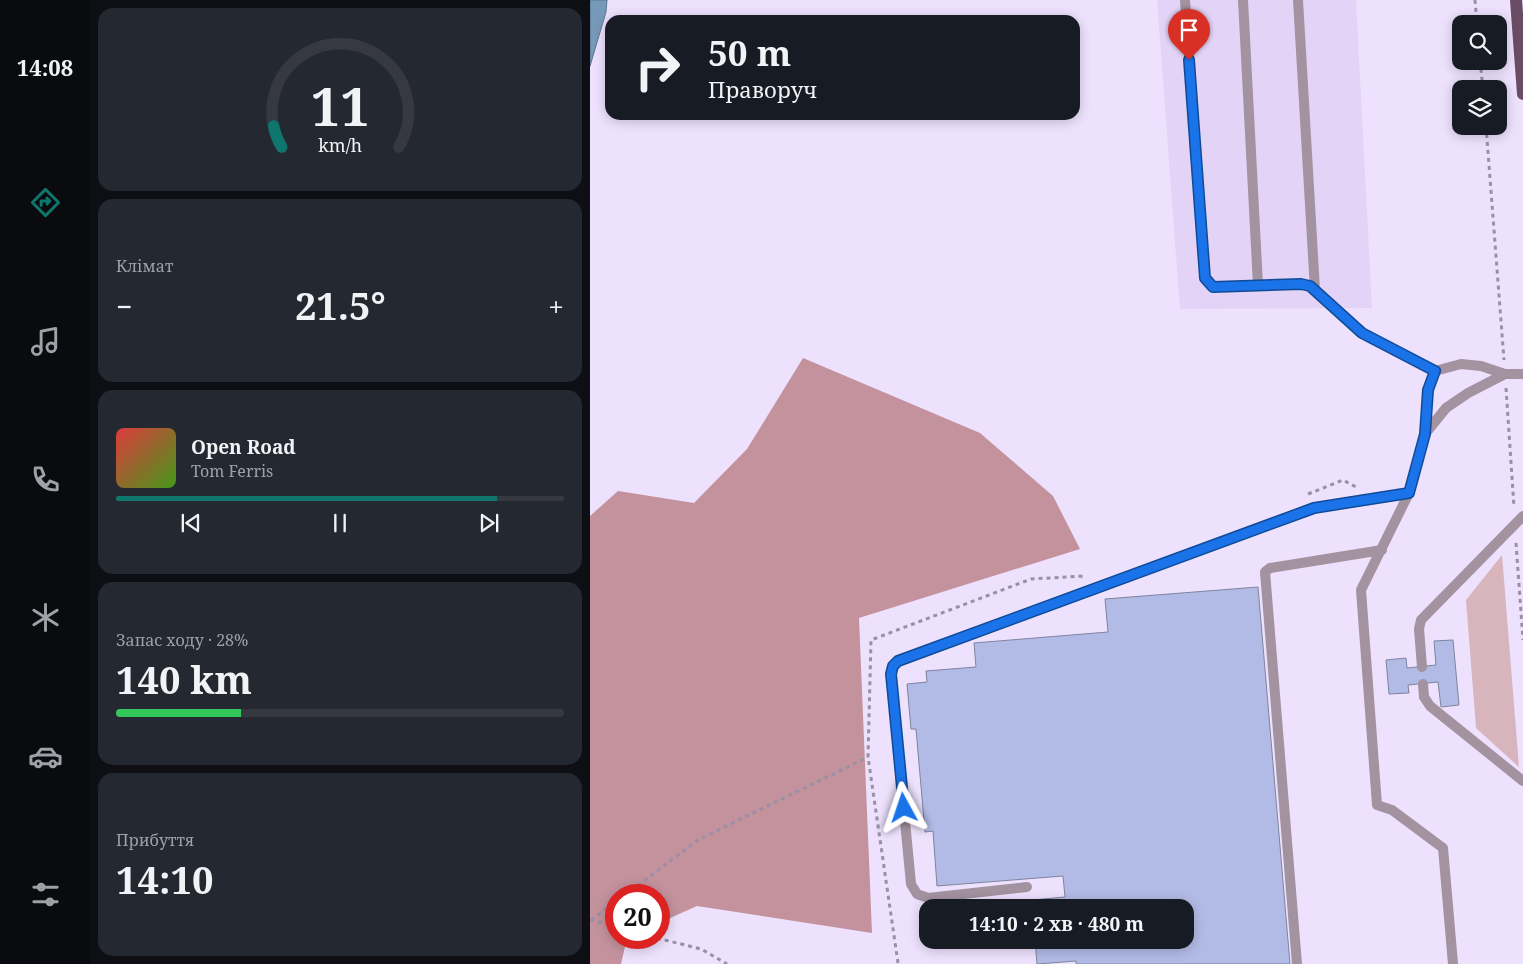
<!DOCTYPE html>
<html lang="uk">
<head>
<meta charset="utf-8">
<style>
	body { margin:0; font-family:"Noto Serif",serif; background:#242831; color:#f1f3f6; height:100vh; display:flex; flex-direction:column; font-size:19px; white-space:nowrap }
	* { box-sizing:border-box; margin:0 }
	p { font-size:16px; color:#9ea1a6 }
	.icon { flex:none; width:28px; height:28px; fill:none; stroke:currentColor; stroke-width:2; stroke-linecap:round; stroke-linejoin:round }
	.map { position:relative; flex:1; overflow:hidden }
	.details { display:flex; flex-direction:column; gap:8px; padding:8px; background:#0d0f14; width:500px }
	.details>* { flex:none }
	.banner { position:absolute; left:15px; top:15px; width:475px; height:105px; border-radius:15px; box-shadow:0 2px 12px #0003; background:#171b24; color:#f1f3f6; overflow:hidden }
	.controls { position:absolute; left:862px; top:15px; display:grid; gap:10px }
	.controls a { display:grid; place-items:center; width:55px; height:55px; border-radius:10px; background:#171b24; box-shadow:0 2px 12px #0003; font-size:25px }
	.speed { position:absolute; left:15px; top:884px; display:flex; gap:10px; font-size:25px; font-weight:700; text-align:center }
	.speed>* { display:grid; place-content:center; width:65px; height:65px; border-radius:50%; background:#171b24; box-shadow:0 2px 12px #0003; line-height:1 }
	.speed .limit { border:8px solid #d22; background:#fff; color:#111 }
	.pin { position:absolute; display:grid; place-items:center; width:42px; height:42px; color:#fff; margin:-51px -21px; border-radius:50% 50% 50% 0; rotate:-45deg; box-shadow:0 0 5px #0007 }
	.pin .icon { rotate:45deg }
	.me { position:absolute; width:55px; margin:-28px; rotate:355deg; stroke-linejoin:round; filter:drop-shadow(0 0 4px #0008) }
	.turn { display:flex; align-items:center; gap:18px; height:105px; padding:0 20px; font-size:22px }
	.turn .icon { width:65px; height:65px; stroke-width:2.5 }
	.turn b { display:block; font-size:35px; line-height:42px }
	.big { font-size:38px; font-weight:700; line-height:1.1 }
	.details .widget { flex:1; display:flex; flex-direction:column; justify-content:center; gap:8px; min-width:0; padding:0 18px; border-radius:15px; background:#242831 }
	.details .dial { align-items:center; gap:0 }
	.dial svg { height:130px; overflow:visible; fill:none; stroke:#363941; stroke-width:7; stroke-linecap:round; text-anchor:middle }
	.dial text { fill:#f1f3f6; stroke:none }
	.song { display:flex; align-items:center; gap:15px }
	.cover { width:60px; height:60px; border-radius:8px; background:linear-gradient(135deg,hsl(0 70% 55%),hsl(100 70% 35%)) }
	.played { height:5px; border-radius:2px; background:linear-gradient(90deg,#0f766e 85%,#363941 85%) }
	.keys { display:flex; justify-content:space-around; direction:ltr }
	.heat { display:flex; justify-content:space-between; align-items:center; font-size:28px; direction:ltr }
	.charge { height:8px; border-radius:4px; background:linear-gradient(90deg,#34c759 28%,#363941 0) }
	.trip { position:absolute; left:329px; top:899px; width:275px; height:50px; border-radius:15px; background:#171b24; box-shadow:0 2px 12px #0003; font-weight:700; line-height:50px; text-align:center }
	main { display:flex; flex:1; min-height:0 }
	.tabs { display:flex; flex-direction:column; width:90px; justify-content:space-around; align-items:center; background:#090b0e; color:#9ea1a6 }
	.tabs .icon { width:35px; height:35px }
	.tabs .selected { color:#0f766e }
	.tabs b { font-size:22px; color:#f1f3f6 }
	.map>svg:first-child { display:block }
	.built { fill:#e3d4f7 }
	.green { fill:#d8b4bc }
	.forest { fill:#c3929d }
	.water { fill:#7699b9; stroke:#5c748d }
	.building { fill:#b2bbe6; stroke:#7e849e }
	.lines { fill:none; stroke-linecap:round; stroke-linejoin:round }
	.path { stroke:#9990a5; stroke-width:3; stroke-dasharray:4 4; stroke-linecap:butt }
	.lane { stroke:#a3929f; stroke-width:10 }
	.primary { stroke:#6a4d64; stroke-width:12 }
	.route-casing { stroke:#114b97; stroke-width:12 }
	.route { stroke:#1a73e8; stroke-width:9 }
</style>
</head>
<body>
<main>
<nav class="tabs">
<b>14:08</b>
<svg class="icon selected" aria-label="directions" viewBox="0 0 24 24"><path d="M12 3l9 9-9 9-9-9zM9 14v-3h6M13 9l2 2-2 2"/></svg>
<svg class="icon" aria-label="music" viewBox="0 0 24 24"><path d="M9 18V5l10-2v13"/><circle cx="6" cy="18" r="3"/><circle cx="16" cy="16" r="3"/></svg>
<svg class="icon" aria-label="phone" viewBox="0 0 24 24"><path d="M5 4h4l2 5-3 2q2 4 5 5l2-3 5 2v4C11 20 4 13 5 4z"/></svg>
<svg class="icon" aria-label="climate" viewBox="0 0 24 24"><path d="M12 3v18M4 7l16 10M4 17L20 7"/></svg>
<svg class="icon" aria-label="car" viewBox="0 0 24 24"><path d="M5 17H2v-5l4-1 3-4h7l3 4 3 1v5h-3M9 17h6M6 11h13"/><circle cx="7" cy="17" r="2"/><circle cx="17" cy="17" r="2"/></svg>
<svg class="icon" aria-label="filters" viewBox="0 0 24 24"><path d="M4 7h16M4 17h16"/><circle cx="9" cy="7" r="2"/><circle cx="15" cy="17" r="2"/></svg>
</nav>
<section class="details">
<div class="widget dial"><svg viewBox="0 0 100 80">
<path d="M14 69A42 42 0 1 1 86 69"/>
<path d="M14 69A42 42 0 0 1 9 56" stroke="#0f766e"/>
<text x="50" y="56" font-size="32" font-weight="700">11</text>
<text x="50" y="72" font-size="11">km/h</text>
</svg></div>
<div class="widget"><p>Клімат</p>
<div class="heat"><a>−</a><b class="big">21.5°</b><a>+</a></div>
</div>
<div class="widget">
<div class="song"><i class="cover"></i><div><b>Open Road</b><p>Tom Ferris</p></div></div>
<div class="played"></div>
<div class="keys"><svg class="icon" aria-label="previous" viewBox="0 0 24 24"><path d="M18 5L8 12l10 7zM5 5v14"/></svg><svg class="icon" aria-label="pause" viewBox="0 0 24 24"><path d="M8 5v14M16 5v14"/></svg><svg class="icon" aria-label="next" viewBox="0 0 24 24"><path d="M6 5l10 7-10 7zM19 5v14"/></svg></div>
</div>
<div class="widget"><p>Запас ходу · 28%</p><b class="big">140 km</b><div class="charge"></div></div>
<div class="widget"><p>Прибуття</p><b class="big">14:10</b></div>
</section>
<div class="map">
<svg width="933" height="964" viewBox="0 0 933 964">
	<rect width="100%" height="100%" fill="#ede1fd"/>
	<!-- built -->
	<polygon class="built" points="567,0 766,0 782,308 590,309"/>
	<!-- green -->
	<polygon class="green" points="912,555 929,767 886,728 876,600"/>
	<!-- forest -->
	<polygon class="forest" points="213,358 390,433 463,496 490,549 269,618 282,933 107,906 69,923 69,895 26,895 26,938 37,938 31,964 0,964 0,516 28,491 104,503 157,449"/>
	<!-- water -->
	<polygon class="water" points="0,0 17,0 16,12 0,66"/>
	<!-- building -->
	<g class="building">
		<polygon points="668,587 700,964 486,964 486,961 447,964 445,940 595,940 595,908 442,908 442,900 475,897 473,876 347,886 343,831 335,832 326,729 321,729 317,684 337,682 336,671 386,667 384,643 518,632 515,599"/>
		<polygon points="863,640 869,705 851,707 848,682 818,685 819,693 799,694 796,660 816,658 817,668 846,665 844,641"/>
	</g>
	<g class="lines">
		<!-- path -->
		<g class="path">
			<polyline points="885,0 887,24"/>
			<polyline points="890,61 893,89"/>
			<polyline points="896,126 914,360"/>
			<polyline points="916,388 924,507"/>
			<polyline points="718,494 753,480 766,487"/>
			<polyline points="926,543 933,640"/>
			<polyline points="35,895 108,840 278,757"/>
			<polyline points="0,920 26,926"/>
			<polyline points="1,920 26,901"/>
			<polyline points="67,938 111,949 137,964"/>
			<polyline points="308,963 278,757 281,640 441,579 495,576"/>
		</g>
		<!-- lane -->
		<g class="lane">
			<polyline points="595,0 615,278 623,287 711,284 721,286 771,333 845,371 871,364 891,366 915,374 933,374"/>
			<polyline points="653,0 668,285"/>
			<polyline points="708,0 725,290"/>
			<polyline points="835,434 856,408 878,393 915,374"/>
			<polyline points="819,493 771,590 787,805 802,810 853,848 863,964"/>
			<polyline points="832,667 829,629 831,620 933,516"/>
			<polyline points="833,684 834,697 840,706 933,781"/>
			<polyline points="437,887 338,898 327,894 321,884 301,675 303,666 308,661 724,508 819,493 835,434 838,390 845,371"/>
			<polyline points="707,964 675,572 680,568 792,550"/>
		</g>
		<!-- primary -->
		<polyline class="primary" points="926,0 933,94"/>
	</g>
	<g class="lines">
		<defs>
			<polyline id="route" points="314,808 301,674 303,666 308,661 724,508 819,493 835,434 838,390 845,371 772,333 720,286 711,284 623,287 615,278 599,60"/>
		</defs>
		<!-- route casing -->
		<use href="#route" class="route-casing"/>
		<!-- route -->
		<use href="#route" class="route"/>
	</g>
</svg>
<div class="controls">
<a><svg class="icon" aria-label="search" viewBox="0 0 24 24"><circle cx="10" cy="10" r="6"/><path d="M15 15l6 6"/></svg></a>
<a><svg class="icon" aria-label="layers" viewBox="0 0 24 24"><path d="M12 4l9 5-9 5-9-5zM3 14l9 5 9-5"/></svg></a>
</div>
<div class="speed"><div class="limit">20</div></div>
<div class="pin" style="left:599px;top:60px;background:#d93025"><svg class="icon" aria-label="arrive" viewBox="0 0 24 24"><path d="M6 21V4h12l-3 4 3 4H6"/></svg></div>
<svg class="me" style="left:314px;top:808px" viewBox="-20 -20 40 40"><path d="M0-17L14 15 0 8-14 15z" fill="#1a73e8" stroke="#fff" stroke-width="4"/></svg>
<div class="trip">14:10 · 2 хв · 480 m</div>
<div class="banner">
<div class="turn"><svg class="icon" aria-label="right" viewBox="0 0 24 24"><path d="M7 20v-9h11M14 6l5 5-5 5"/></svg><div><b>50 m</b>Праворуч</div></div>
</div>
</div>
</main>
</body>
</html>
